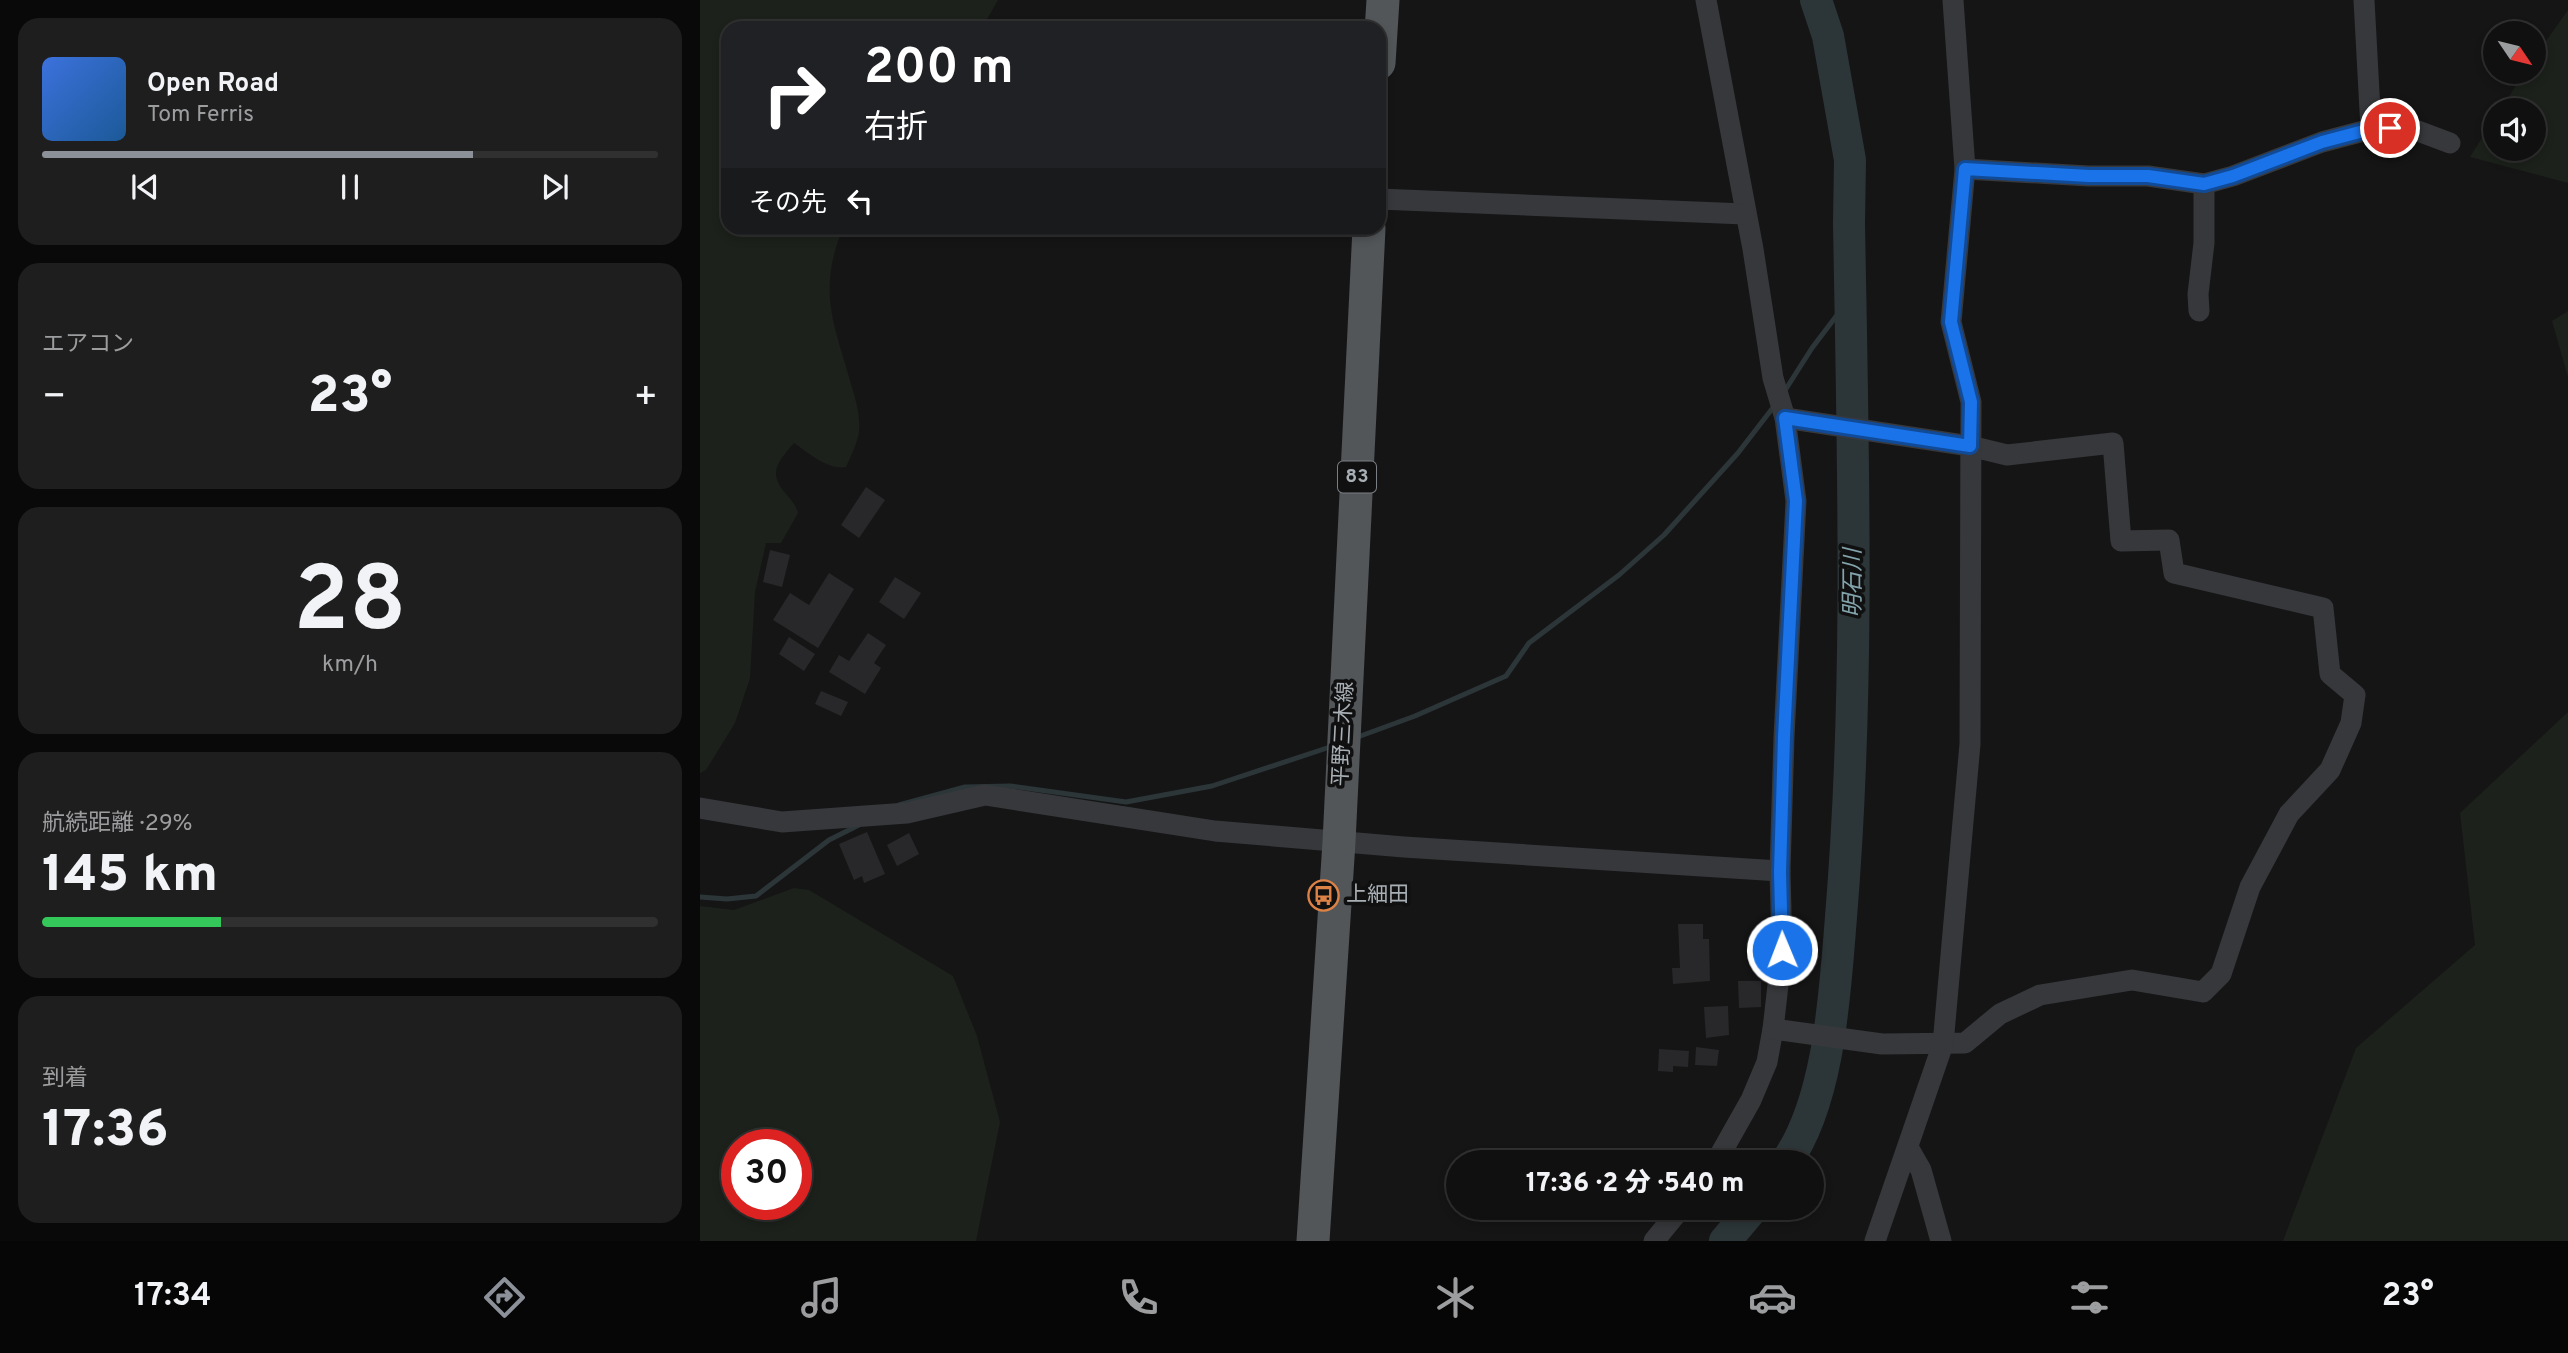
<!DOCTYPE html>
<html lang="ja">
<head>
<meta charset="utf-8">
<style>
	body { margin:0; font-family:Overpass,"Noto Sans JP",sans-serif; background:#1e1e1e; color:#f1f3f6; height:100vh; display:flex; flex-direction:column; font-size:26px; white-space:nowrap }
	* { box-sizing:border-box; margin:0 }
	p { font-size:23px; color:#9c9d9f }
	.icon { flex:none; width:38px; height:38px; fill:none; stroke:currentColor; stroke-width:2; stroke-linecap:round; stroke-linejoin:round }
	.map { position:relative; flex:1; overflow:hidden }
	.sheet { display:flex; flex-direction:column; gap:18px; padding:18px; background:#090909; width:700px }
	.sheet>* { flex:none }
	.top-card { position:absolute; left:21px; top:21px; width:665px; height:214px; border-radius:21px; box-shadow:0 4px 10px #0003,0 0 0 2px #303030; background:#202124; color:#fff; overflow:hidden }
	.needle { width:46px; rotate:125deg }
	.controls { position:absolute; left:1783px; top:21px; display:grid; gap:14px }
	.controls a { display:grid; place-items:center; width:63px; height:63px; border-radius:50%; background:#101010; box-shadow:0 4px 10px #0003,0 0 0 2px #303030; font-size:35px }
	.speed { position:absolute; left:21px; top:1129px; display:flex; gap:14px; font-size:35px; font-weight:700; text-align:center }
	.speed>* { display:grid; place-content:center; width:91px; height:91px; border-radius:50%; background:#101010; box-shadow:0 4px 10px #0003,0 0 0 2px #303030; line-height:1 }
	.speed .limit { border:10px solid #d22; background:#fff; color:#111 }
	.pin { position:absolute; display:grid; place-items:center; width:60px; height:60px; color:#fff; margin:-30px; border:4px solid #fff; border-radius:50%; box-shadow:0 2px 7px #0007 }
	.me { position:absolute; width:77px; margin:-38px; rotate:359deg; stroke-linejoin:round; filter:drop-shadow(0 0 5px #0008) }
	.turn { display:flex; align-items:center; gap:24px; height:147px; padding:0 28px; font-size:32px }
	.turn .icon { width:91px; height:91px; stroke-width:2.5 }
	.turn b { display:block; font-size:49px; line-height:60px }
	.then { display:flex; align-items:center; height:66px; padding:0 28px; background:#0003; gap:14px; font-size:26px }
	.big { font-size:52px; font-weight:800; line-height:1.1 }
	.sheet .tile { flex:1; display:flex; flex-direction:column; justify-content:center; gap:10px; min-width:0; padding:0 24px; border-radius:21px; background:#1e1e1e }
	.sheet .dial { align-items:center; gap:0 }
	.dial b { font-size:91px; line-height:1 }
	.song { display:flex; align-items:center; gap:21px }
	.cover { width:84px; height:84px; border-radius:10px; background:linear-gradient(135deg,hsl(220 70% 55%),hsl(210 70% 35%)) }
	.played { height:7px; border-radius:4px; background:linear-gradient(90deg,#8c9099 70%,#303030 70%) }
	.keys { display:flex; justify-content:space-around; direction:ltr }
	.heat { display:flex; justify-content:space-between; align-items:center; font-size:38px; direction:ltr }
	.charge { height:10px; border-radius:5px; background:linear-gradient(90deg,#34c759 29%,#303030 0) }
	.trip { position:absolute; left:746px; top:1150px; width:378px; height:70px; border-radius:35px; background:#101010; box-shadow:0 4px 10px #0003,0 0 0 2px #303030; font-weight:800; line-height:70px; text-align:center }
	.dock { display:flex; height:112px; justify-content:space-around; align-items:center; background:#060606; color:#9c9d9f }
	.dock .icon { width:49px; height:49px }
	.dock .selected { color:#8c9099 }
	.dock b { font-size:32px; color:#f1f3f6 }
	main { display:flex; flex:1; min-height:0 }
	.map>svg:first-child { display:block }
	.green { fill:#1c211b; fill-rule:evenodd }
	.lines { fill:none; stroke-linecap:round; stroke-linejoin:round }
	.stream { stroke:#2c3639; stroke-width:5 }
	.river { stroke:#2c3639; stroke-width:32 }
	.building { fill:#28282a }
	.street { stroke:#36383b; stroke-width:21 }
	.primary { stroke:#525659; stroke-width:33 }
	.route-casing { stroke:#114b97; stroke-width:18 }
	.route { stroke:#1a73e8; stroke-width:12 }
	.labels { text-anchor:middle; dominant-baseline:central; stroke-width:7; stroke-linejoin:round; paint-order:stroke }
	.shield { fill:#101011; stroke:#7a7f84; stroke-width:2 }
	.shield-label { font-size:19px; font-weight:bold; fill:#a8afb5 }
	.street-label { font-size:21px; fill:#a8afb5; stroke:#101011 }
	.poi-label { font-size:21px; fill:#a8afb5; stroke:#101011; text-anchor:start }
	.water-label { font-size:23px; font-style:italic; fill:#83a4ac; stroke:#101011 }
</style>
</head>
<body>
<main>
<section class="sheet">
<div class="tile">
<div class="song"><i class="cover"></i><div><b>Open Road</b><p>Tom Ferris</p></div></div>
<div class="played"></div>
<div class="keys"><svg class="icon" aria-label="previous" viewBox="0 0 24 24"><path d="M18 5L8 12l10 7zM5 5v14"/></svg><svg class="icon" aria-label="pause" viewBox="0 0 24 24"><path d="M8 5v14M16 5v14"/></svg><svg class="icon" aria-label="next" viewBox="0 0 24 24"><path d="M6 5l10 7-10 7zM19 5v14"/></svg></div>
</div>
<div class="tile"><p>エアコン</p>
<div class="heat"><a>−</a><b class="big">23°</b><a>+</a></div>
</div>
<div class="tile dial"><b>28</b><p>km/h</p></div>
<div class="tile"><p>航続距離 · 29%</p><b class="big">145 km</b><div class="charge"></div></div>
<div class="tile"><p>到着</p><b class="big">17:36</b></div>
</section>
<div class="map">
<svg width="1868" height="1241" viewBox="0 0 1868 1241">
	<rect width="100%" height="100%" fill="#151516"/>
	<!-- green -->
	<g class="green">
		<path d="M0,0H298L282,28H28V228H143C117,291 134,323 151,384C156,400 162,421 158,437C155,448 150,458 146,467C127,470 109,453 94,443C78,462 67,472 86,494C91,500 96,505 98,513L81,543H66L55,592L50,678L35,723L6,770L0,773Z"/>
		<polygon points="1868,10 1868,183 1770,157 1795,117 1796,149 1834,149 1834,110 1800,110 1825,72 1834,72 1834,58"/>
		<polygon points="1868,311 1868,377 1852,321"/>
		<polygon points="1868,712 1868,1241 1583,1241 1656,1048 1775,945 1760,813"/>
		<path d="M94,888L109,890L253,976L277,1036L300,1122L276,1241H0V906L34,910ZM96,1144V1204H37V1144Z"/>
	</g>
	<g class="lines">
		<!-- stream -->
		<g class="stream">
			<polyline points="1084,392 1112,348 1150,298"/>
			<polyline points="655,738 715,716 806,676 829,643 919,575 964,535 1038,453 1075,405"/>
			<polyline points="199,805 265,787 310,786 426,802 512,786 633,746"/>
			<polyline points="0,897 27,899 56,896 129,840 159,825"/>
		</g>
		<!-- river -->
		<g class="river">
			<path d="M1086,1162C1130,1100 1135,990 1141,917C1160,686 1153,454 1149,223L1150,160L1128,36L1116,0"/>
			<polyline points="1025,1241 1053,1208"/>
		</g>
	</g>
	<!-- building -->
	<g class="building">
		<polygon points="166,487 185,500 159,538 141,525"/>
		<polygon points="70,550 90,555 82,587 63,582"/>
		<polygon points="129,573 154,589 118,648 73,620 90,593 109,605"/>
		<polygon points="195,577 221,593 204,619 179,602"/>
		<polygon points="168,633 186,645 174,663 181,668 165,694 129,672 139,655 149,661"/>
		<polygon points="89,637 115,654 104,671 79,654"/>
		<polygon points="121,691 148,702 141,716 115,704"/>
		<polygon points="167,832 185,874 164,883 162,876 154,880 139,844"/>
		<polygon points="209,833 219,854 197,866 187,845"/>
		<polygon points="978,924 1003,924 1003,939 1009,939 1010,981 973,984 972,968 980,968"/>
		<polygon points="1038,981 1061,981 1061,1007 1039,1008"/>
		<polygon points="1028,1006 1029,1035 1006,1038 1004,1007"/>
		<polygon points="996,1047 1019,1050 1017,1066 995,1065"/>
		<polygon points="959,1049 989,1051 988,1067 973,1066 973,1072 958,1071"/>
	</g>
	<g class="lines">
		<!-- street -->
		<g class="street">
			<polyline points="1006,0 1053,249 1073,378 1085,418 1096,501 1084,737 1080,871 1082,950 1073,1029 1067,1062 1051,1100 1016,1162"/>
			<polyline points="1664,0 1671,129 1710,128 1750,143"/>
			<polyline points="1265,169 1389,176 1448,176 1504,184 1533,176 1622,142 1671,129"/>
			<polyline points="679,199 1045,214"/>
			<polyline points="1499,311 1498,294 1504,243 1504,184"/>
			<polyline points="0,808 82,822 207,813 285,795 515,831 704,847 1080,871"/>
			<polyline points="1073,1029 1182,1044 1265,1043 1300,1014 1340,995 1432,980 1503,992 1521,974 1550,887 1589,814 1630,770 1651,723 1655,695 1630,674 1623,608 1474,573 1469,540 1421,541 1413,443 1307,455 1270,446 1085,418"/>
			<polyline points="1209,1149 1221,1170 1241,1241"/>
			<polyline points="954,1241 981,1208"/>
			<polyline points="1175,1241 1243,1044 1270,744 1271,402 1251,322 1265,169 1253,0"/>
		</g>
		<!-- primary -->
		<g class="primary">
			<polyline points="679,63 683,0"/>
			<polyline points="613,1241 639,842 669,228"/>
		</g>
	</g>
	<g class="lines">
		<defs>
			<polyline id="route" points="1082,950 1080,872 1084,737 1096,501 1085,418 1270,446 1271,402 1251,322 1265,169 1389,176 1448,176 1504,184 1533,176 1622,142 1671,129 1690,128"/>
		</defs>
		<!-- route casing -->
		<use href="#route" class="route-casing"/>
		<!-- route -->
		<use href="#route" class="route"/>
	</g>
	<!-- icons -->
	<defs>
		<symbol id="bus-ring" viewBox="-11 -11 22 22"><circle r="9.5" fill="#101011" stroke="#dd8246" stroke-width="1.5"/><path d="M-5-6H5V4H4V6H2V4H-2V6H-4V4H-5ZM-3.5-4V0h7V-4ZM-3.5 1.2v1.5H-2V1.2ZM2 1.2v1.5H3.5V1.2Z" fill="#dd8246"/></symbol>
	</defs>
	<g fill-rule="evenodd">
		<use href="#bus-ring" x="606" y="878" width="35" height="35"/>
	</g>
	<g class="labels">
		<!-- shield labels -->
		<rect class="shield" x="638" y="461.5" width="38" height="31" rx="5"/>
		<g class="shield-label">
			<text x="657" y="477">83</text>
		</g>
		<!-- street labels -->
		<g class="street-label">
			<text transform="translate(644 734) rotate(-87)">平野三木線</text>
		</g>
		<!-- poi labels -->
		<g class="poi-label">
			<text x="646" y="895">上細田</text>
		</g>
		<!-- water labels -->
		<g class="water-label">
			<text transform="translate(1154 583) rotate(-90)">明石川</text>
		</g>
	</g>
</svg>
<div class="controls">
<a><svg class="needle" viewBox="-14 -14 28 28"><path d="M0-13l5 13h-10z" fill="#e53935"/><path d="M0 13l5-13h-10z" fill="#9c9d9f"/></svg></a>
<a><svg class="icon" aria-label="sound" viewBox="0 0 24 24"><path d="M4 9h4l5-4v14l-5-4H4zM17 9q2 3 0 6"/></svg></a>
</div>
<div class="speed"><div class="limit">30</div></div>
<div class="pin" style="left:1690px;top:128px;background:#d93025"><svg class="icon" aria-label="arrive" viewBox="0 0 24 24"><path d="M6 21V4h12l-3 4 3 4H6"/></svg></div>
<svg class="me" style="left:1082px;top:950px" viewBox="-20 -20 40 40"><circle r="17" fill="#1a73e8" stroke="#fff" stroke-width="3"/><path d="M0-11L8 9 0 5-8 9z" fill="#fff"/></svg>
<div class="trip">17:36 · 2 分 · 540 m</div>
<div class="top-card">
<div class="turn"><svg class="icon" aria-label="right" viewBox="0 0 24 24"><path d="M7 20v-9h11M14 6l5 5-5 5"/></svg><div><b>200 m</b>右折</div></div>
<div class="then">その先<svg class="icon" aria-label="left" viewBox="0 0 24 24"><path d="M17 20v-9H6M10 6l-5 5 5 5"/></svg></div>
</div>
</div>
</main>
<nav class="dock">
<b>17:34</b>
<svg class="icon selected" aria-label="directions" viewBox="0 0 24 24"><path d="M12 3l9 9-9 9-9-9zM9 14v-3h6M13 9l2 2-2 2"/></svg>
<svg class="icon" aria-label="music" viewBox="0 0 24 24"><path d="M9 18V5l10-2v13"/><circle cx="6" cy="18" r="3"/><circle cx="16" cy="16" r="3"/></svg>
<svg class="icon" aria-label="phone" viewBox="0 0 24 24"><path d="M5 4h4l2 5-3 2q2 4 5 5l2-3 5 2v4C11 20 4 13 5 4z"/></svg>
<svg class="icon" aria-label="climate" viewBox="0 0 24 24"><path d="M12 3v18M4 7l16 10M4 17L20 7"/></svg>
<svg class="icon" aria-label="car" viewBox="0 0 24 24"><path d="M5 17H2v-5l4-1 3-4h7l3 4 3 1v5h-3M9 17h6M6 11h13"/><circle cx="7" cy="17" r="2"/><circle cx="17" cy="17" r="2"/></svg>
<svg class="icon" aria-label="filters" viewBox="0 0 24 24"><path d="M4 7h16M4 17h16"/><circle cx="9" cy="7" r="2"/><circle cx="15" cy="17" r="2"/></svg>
<b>23°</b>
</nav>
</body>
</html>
